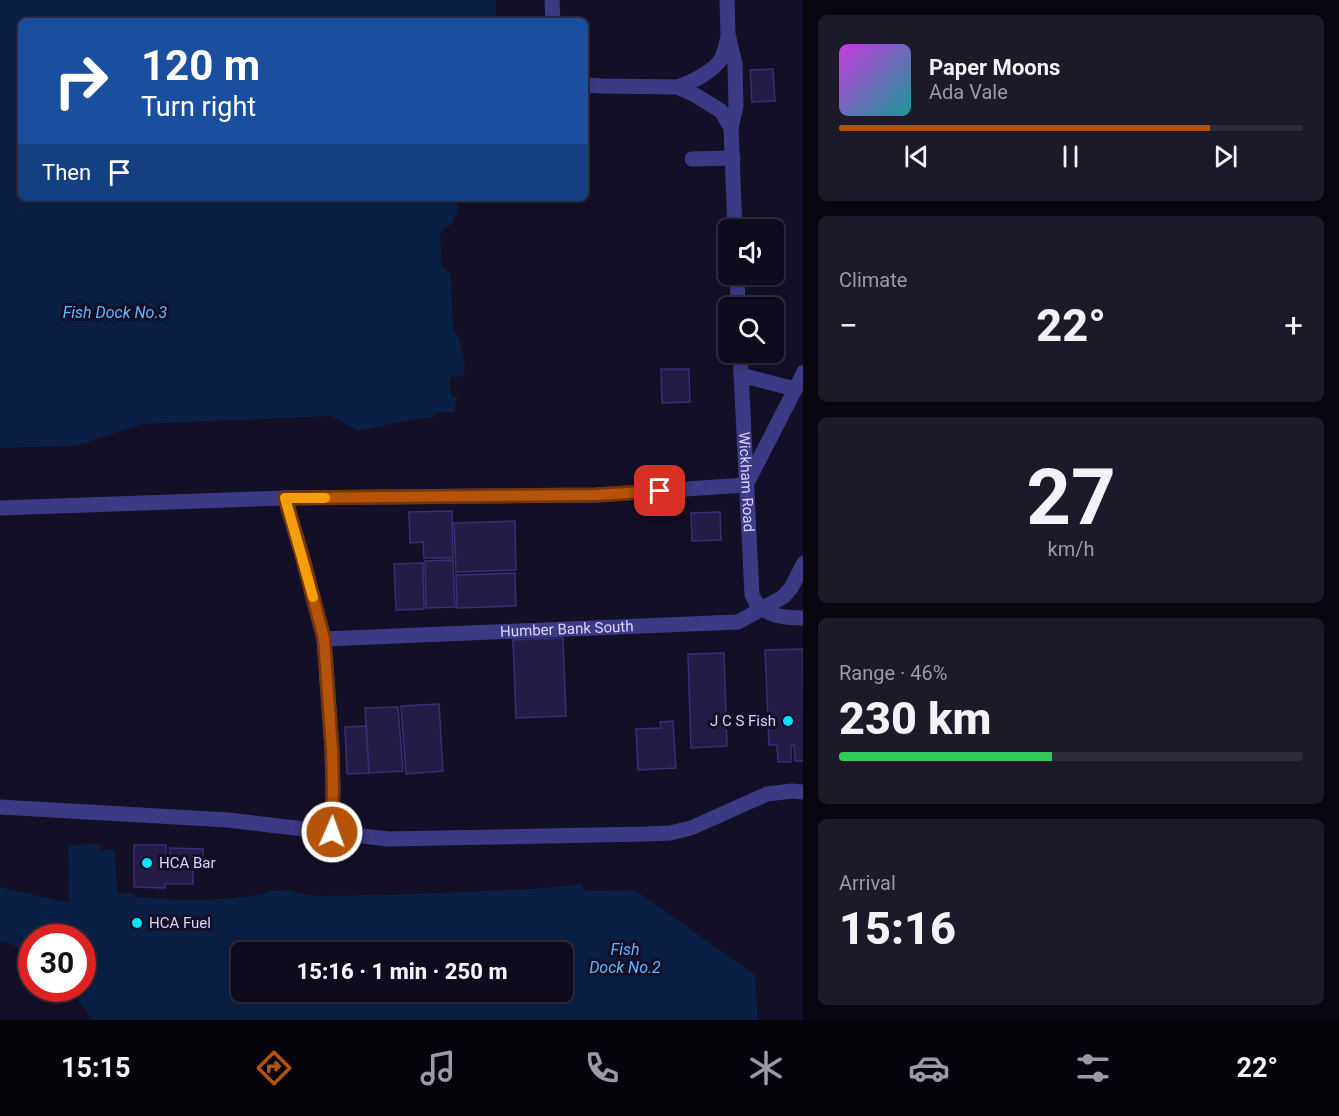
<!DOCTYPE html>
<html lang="en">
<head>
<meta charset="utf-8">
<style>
	body { margin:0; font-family:Roboto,sans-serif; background:#1c1929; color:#f1f3f6; height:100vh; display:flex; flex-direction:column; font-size:22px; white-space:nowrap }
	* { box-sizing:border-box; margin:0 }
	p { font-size:20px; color:#9b9ba3 }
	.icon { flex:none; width:33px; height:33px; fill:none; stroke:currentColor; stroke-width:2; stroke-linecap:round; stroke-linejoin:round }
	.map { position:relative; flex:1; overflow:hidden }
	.panel { display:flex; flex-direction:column; gap:15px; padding:15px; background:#08060f; width:536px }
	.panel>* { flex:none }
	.guide { position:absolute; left:18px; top:18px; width:570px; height:183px; border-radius:9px; box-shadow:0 3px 9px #0003,0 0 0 2px #2e2b3b; background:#1a4fa0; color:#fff; overflow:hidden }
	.tools { position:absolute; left:718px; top:219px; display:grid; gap:12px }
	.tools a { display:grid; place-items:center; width:66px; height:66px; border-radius:9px; background:#0e0b1c; box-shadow:0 3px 9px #0003,0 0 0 2px #2e2b3b; font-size:30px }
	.speed { position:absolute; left:18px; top:924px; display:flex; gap:12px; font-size:30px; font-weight:700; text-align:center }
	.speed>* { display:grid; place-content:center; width:78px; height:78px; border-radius:50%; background:#0e0b1c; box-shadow:0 3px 9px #0003,0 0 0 2px #2e2b3b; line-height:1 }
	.speed .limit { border:9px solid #d22; background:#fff; color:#111 }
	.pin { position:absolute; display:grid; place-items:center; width:51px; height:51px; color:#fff; margin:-26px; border-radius:12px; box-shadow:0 3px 9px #0006 }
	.me { position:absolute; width:66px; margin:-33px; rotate:2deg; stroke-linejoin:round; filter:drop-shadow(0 0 4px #0008) }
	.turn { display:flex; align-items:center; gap:21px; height:126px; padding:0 24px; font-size:27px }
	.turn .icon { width:78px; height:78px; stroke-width:2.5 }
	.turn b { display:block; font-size:42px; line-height:51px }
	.then { display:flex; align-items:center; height:57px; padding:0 24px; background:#0003; gap:12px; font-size:22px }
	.big { font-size:45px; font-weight:800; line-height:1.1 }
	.panel .card { flex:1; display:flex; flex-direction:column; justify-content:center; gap:9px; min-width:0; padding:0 21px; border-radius:9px; background:#1c1929 }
	.panel .dial { align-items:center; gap:0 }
	.dial b { font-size:78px; line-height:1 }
	.song { display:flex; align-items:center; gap:18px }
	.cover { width:72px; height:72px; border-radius:9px; background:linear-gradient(135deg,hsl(290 70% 55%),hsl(180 70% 35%)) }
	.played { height:6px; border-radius:3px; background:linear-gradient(90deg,#b45309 80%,#2e2b3b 80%) }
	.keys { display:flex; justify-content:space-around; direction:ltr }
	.heat { display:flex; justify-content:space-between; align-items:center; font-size:33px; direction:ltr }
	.charge { height:9px; border-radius:4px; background:linear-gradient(90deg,#34c759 46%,#2e2b3b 0) }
	.trip { position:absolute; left:231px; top:942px; width:342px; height:60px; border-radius:9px; background:#0e0b1c; box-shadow:0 3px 9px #0003,0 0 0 2px #2e2b3b; font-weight:800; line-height:60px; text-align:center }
	.tab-bar { display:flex; height:96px; justify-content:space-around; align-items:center; background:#06040b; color:#9b9ba3 }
	.tab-bar .icon { width:42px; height:42px }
	.tab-bar .on { color:#b45309 }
	.tab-bar b { font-size:27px; color:#f1f3f6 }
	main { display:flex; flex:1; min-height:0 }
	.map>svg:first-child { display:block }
	.water { fill:#0a1f44; fill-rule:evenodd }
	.building { fill:#241b47; stroke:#3b2d73; stroke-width:1.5 }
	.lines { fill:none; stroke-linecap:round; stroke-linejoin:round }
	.minor { stroke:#3d3a85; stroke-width:15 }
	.route-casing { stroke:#753606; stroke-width:15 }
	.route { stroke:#b45309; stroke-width:10 }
	.slow { stroke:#f59e0b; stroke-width:10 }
	.poi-dot { fill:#00e5ff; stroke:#130f26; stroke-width:2 }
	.labels { text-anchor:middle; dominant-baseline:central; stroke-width:6; stroke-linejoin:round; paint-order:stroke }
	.street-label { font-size:15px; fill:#d9d4ff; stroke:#130f26 }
	.poi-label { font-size:15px; fill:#d9d4ff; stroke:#130f26; text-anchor:start }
	.water-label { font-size:16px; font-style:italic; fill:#62b6ff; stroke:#130f26 }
</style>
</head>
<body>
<main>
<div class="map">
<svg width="804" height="1020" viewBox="0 0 804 1020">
	<rect width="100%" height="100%" fill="#130f26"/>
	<!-- water -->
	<g class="water">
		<polygon points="0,0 496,0 496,21 21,21 21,198 459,198 457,212 452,224 443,229 440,234 441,260 443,268 449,272 451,279 453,327 460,341 461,348 465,365 464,376 450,377 449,386 452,397 457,397 454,412 437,412 433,417 415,419 358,431 331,416 142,424 82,444 71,446 0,448"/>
		<path d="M100,844L101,850H115L117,893H132L136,897L183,900L224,899L261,895L271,891L289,890L301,894L322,896L418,894L533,889L568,886L582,883L583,891L635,890L755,975L758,1020H93L70,989L82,988V938H32L31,953L10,944L0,941V887L69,903L68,845ZM242,952H562V992H242Z"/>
	</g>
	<!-- building -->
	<g class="building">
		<polygon points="773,69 775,101 752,102 750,70"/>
		<polygon points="661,369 689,369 690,402 662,403"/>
		<polygon points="452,511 453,558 424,558 423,542 410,543 409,512"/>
		<polygon points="720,512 721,540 692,541 691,513"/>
		<polygon points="515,521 516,570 456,572 454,523"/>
		<polygon points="453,560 455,607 426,608 425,561"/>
		<polygon points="423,563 424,609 396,610 394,564"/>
		<polygon points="515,573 516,606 457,608 456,575"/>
		<polygon points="563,638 566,716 516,718 513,640"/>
		<polygon points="803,649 804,761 795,761 794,745 791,745 791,762 778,762 777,745 769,745 765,650"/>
		<polygon points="724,653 727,746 691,748 688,654"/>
		<polygon points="439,704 443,771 406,774 401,706"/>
		<polygon points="398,707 403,771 369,773 365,708"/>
		<polygon points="673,721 676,768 638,770 636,729 661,728 660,722"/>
		<polygon points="366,726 369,773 347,774 345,727"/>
		<polygon points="134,845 166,845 166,860 170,860 170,848 203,849 203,865 193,865 193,884 165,884 165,888 134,887"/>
	</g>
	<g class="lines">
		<!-- minor -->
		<g class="minor">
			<polyline points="552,0 553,21"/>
			<polyline points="727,0 728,34 735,64 736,106 731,128 735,230"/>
			<path d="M585,85L602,86L677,87C691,83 715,71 722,57C725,51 726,44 728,37"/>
			<polyline points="677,87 695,95 721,111 731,128"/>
			<polyline points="692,159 733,158"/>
			<polyline points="737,274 738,308"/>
			<path id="s1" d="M740,352L752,595C761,616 783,618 804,618"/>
			<polyline points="741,375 795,389"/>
			<polyline points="285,498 303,559 324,639 332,750 333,788 332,833"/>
			<polyline points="0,508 285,498 596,495 746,485 804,372"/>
			<path id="s2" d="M324,639L738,622L783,597L791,588L804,563"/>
			<polyline points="0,807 228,820 388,839 646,834 670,833 691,828 767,794 792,791 804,792"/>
		</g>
	</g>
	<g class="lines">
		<defs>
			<polyline id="route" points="332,832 333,788 332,750 324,639 303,559 285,498 596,495 660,491"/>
		</defs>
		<!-- route casing -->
		<use href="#route" class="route-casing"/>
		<!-- route -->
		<use href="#route" class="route"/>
		<!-- slow -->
		<polyline class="slow" points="313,597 285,498 325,498"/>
	</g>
	<!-- markers -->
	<g class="poi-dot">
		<circle cx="788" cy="721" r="6"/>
		<circle cx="147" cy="863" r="6"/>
		<circle cx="137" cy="923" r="6"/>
	</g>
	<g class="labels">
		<!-- street labels -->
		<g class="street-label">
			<text stroke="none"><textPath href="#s1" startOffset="130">Wickham Road</textPath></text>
			<text stroke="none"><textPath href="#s2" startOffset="243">Humber Bank South</textPath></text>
		</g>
		<!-- poi labels -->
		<g class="poi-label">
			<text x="776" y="721" text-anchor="end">J C S Fish</text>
			<text x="159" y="863">HCA Bar</text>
			<text x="149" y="923">HCA Fuel</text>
		</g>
		<!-- water labels -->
		<g class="water-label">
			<text x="115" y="312">Fish Dock No.3</text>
			<text x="625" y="949">Fish<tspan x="625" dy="18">Dock No.2</tspan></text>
		</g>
	</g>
</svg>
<div class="tools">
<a><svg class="icon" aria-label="sound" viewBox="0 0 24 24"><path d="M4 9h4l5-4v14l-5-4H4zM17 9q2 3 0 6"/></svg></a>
<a><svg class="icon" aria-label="search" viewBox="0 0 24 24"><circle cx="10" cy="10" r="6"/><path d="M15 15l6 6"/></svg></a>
</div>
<div class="speed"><div class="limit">30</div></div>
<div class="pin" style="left:660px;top:491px;background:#d93025"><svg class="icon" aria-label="arrive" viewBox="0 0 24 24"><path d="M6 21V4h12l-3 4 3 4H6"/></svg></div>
<svg class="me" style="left:332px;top:832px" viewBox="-20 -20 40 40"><circle r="17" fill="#b45309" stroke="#fff" stroke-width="3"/><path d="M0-11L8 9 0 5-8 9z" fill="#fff"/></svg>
<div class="trip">15:16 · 1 min · 250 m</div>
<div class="guide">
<div class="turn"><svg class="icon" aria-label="right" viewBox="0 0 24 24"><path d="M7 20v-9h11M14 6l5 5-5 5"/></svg><div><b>120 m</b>Turn right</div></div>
<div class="then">Then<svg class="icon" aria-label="arrive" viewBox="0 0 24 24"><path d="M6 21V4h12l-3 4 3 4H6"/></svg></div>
</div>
</div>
<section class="panel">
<div class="card">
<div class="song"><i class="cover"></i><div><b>Paper Moons</b><p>Ada Vale</p></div></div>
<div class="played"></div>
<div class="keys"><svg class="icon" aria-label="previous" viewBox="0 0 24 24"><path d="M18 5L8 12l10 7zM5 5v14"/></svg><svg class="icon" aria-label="pause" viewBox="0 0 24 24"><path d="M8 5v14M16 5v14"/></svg><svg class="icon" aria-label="next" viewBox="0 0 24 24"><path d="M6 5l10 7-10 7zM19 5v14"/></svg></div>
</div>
<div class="card"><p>Climate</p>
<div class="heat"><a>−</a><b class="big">22°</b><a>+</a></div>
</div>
<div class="card dial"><b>27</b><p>km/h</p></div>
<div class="card"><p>Range · 46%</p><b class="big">230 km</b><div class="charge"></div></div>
<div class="card"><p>Arrival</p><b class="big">15:16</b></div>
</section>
</main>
<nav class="tab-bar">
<b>15:15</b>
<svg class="icon on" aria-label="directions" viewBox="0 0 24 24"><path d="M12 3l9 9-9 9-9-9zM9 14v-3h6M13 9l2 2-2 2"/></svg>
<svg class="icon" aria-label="music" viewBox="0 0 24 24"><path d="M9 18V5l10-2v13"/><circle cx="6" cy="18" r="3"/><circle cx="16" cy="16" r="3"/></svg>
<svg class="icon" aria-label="phone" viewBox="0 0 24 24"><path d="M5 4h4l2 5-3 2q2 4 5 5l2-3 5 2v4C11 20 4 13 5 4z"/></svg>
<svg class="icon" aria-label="climate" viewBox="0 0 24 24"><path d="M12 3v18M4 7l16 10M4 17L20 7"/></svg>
<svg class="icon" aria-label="car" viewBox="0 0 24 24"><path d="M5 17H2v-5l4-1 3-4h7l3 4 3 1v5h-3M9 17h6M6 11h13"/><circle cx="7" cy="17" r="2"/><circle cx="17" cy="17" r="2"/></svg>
<svg class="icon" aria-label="filters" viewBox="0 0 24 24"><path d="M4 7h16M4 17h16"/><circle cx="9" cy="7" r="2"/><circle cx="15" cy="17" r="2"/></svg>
<b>22°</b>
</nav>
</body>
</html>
